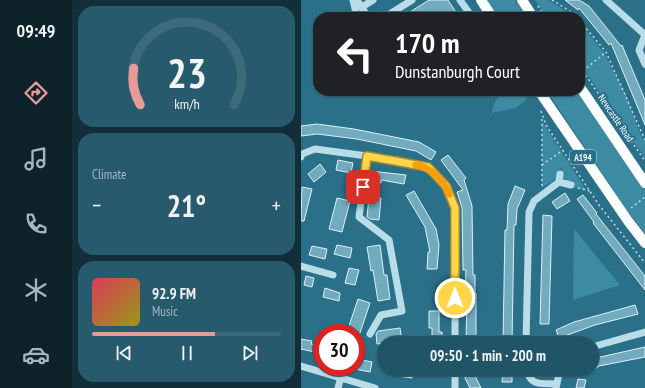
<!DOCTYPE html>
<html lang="en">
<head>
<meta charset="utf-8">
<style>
	body { margin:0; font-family:"PT Sans Narrow",sans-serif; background:#285a6d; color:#f1f3f6; height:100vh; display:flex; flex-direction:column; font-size:15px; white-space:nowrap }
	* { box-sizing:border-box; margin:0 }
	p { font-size:13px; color:#a2b7c0 }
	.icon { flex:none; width:22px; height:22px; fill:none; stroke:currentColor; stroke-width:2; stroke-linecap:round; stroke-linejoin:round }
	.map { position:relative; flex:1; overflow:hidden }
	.side { display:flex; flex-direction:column; gap:6px; padding:6px; background:#122e39; width:229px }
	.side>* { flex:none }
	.guide { position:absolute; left:12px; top:12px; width:272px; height:84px; border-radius:16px; box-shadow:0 1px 3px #0004,0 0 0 1px #3d6a7b; background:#202124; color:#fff; overflow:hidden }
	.speed { position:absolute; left:12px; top:324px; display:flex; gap:8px; font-size:20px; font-weight:700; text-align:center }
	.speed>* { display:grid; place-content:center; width:52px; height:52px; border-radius:50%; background:#205467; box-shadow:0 1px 3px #0004,0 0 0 1px #3d6a7b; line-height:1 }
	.speed .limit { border:6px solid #d22; background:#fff; color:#111 }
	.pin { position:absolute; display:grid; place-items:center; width:34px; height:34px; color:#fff; margin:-17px; border-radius:8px; box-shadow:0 2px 6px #0006 }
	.me { position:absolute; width:44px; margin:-22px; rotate:0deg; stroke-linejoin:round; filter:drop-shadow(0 0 3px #0008) }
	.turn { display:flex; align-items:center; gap:14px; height:84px; padding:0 16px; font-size:18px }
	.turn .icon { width:52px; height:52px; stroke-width:2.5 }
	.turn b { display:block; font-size:28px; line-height:34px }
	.big { font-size:30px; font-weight:700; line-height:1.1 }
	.side .card { flex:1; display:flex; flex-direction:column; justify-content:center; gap:6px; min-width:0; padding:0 14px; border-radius:16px; background:#285a6d }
	.side .dial { align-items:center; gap:0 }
	.dial svg { height:104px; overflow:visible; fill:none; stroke:#3d6a7b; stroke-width:7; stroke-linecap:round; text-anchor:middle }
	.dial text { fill:#f1f3f6; stroke:none }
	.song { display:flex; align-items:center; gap:12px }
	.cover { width:48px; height:48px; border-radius:6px; background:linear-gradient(135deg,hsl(350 70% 55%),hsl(60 70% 35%)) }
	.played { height:4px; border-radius:2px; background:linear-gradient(90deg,#e69b98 65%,#3d6a7b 65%) }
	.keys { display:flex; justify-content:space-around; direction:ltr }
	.heat { display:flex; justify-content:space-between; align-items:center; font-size:22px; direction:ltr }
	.trip { position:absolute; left:76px; top:336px; width:222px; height:40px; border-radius:20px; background:#205467; box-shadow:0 1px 3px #0004,0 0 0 1px #3d6a7b; font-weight:700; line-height:40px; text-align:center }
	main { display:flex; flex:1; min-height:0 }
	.dock { display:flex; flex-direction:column; width:72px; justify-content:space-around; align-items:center; background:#0d2229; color:#a2b7c0 }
	.dock .icon { width:28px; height:28px }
	.dock .current { color:#e69b98 }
	.dock b { font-size:18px; color:#f1f3f6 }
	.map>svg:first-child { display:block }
	.green { fill:#3d8aa3 }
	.building { fill:#73abbe; stroke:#dcf0f7 }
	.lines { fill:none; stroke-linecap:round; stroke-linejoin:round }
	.path { stroke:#b9dde8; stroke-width:1.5; stroke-dasharray:2 3; stroke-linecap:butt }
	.minor { stroke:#b9dde8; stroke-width:7 }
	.major { stroke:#fbfdfe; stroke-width:10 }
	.route-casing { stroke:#a68a30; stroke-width:10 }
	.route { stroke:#ffd54a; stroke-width:7 }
	.slow { stroke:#f59e0b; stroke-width:7 }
	.labels { text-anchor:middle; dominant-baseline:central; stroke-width:4; stroke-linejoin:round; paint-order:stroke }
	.shield { fill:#2b7089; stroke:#bfd4dc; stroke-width:1 }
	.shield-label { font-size:9px; font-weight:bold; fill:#fff }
	.street-label { font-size:10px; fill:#fff; stroke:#2b7089 }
</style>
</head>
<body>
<main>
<nav class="dock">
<b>09:49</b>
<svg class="icon current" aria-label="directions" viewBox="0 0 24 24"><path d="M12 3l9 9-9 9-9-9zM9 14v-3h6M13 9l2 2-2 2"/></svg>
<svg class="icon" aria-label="music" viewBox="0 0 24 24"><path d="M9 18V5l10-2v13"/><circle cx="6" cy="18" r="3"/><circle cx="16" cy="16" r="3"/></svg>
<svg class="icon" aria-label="phone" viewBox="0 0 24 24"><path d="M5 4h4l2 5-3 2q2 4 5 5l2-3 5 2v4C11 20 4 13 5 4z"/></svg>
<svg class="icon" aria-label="climate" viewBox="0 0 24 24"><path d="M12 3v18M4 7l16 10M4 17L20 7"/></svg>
<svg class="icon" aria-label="car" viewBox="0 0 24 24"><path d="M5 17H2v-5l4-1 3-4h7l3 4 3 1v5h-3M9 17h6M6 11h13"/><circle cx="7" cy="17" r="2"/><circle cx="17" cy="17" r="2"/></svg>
</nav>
<section class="side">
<div class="card dial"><svg viewBox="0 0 100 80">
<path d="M14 69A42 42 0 1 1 86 69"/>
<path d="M14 69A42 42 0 0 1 9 41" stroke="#e69b98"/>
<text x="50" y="56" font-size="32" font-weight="700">23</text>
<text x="50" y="72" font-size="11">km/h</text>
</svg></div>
<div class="card"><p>Climate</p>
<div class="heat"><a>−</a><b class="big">21°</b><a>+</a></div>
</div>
<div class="card">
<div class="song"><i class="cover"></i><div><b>92.9 FM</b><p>Music</p></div></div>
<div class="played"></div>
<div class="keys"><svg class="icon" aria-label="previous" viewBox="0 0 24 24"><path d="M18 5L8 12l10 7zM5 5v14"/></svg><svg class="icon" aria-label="pause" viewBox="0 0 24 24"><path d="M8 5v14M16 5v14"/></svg><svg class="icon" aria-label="next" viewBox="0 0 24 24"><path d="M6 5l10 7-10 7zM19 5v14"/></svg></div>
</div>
</section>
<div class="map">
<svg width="344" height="388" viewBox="0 0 344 388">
	<rect width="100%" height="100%" fill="#2b7089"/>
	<!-- green -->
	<g class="green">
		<polygon points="185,0 214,0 225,17 197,17"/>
		<polygon points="234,0 247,0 274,17 246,17"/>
		<polygon points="279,23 303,53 325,94 340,136 344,141 344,158 279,64"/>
		<path d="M207,91H218L226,99L215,108L191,113C192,102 197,95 207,91Z"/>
		<polygon points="246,91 276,91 344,190 344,234 325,209"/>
		<polygon points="241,121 285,190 270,187 272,184 262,178 261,168 257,170 255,179 241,188"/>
		<polygon points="273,229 319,285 272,300"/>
	</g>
	<!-- building -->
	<g class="building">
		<polygon points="128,0 147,0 158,17 101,17"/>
		<polygon points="264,0 278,0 288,6 320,46 321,45 344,100 344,125 310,43 308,45 278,8 277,10"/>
		<polygon points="16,124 53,129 118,142 135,152 130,160 115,151 56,139 16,134 0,136 0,126"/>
		<polygon points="147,155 165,178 163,180 171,206 172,275 174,275 174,293 175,293 175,343 165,343 166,291 164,291 165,270 162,270 161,208 156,192 162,190 140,160"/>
		<polygon points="37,160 52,163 50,173 35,170"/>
		<polygon points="19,164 25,172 13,182 7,174"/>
		<polygon points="70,171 105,175 103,184 80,180 80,183 69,182"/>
		<polygon points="214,186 224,190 216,209 215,225 213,225 211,343 202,343 204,230 206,230 207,204"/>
		<polygon points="1,187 11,189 3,221 0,221"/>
		<polygon points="113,191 135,229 138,245 136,269 126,269 127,252 129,252 124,227 105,195"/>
		<polygon points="264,193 269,201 256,209 251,202"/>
		<polygon points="282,195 296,213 295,214 344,276 344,290 292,223 293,222 276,199"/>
		<polygon points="68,197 80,198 78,220 69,219 66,217"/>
		<polygon points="36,198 49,201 41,232 28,229"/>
		<polygon points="242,215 251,216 248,324 239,324"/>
		<polygon points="36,245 51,248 49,258 33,254"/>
		<polygon points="79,245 83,275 86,275 89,299 77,301 72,270 70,271 66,247"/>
		<polygon points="11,246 26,249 24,259 8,255"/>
		<polygon points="48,268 58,270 54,285 44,283"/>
		<polygon points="5,276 13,278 11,287 3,285"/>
		<polygon points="24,288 39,293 38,301 22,297"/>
		<polygon points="57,299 69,303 59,333 47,329"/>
		<polygon points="334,305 337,314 294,325 258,338 255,330 273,322"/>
		<polygon points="128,311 138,311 138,332 141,332 141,343 131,343 131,328 128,328"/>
		<polygon points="99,328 101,341 76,344 75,334 77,331"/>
		<polygon points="0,339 11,341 10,344 21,346 21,357 14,355 14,352 0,349"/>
		<polygon points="344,347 344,357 298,366 291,371 291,361 295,358"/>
		<polygon points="56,359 71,362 69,372 54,369"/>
		<polygon points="90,369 112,369 111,378 90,375"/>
		<polygon points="164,369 174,369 174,376 180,388 169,388 164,378"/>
		<polygon points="202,369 211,369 211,382 201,382"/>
		<polygon points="277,379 285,380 283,388 275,388"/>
	</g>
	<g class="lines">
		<!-- path -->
		<g class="path">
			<polyline points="251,0 272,13 276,17"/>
			<polyline points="237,6 244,17"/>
			<polyline points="279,21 305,52 344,140"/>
			<polyline points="279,67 344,161"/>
			<polyline points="282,71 305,52"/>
			<polyline points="240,111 245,125 298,205 344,263"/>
			<polyline points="241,165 262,150"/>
			<polyline points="241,186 241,118"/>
			<polyline points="277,188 289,191"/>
			<polyline points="330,208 344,197"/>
		</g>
		<!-- minor -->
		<g class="minor">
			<polyline points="52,0 56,17"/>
			<polyline points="56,0 67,17"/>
			<polyline points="159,0 171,17"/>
			<polyline points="305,0 344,35"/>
			<polyline points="61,7 72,0"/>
			<polyline points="84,17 111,0"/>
			<polyline points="344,35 338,50 344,64"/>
			<polyline points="183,91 184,91"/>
			<polyline points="66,156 58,217 88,240 101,311 80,315 69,334"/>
			<polyline points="0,157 1,154 14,149 96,160 127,167 145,186 154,208 154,343"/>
			<polyline points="259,174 258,182 270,185"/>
			<polyline points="0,266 32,275"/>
			<polyline points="225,343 228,212 233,201 258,182"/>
			<polyline points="291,347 344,332"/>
			<polyline points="0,366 74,388"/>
			<path d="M225,369C230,387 240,383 255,384"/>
			<polyline points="37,388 40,377"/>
			<polyline points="154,388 154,369"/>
			<polyline points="255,388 259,369"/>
		</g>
		<!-- major -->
		<g class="major">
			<polyline points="180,0 191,17"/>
			<polyline points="221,0 232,17"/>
			<polyline points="279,87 344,183"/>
			<polyline points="238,91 327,221 344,243"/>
		</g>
	</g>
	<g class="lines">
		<defs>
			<polyline id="route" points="62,187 66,156 127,167 145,186 154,208 154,298"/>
		</defs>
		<!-- route casing -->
		<use href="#route" class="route-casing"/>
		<!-- route -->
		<use href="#route" class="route"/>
		<!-- slow -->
		<path class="slow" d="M115,165C130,168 142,179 148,194"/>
	</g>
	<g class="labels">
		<!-- shield labels -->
		<rect class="shield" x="269" y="150" width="26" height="14" rx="3"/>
		<g class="shield-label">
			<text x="282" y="157">A194</text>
		</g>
		<!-- street labels -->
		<g class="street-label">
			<text transform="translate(315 118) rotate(56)">Newcastle Road</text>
		</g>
	</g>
</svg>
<div class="speed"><div class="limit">30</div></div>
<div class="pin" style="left:62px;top:187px;background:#d93025"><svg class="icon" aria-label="arrive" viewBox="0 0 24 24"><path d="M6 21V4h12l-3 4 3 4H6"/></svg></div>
<svg class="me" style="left:154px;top:298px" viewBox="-20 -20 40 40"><circle r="17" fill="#ffd54a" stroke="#fff" stroke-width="3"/><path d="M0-11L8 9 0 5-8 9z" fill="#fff"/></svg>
<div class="trip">09:50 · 1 min · 200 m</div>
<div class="guide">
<div class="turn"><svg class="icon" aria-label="left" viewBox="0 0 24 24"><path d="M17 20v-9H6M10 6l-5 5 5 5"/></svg><div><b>170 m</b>Dunstanburgh Court</div></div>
</div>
</div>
</main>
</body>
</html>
